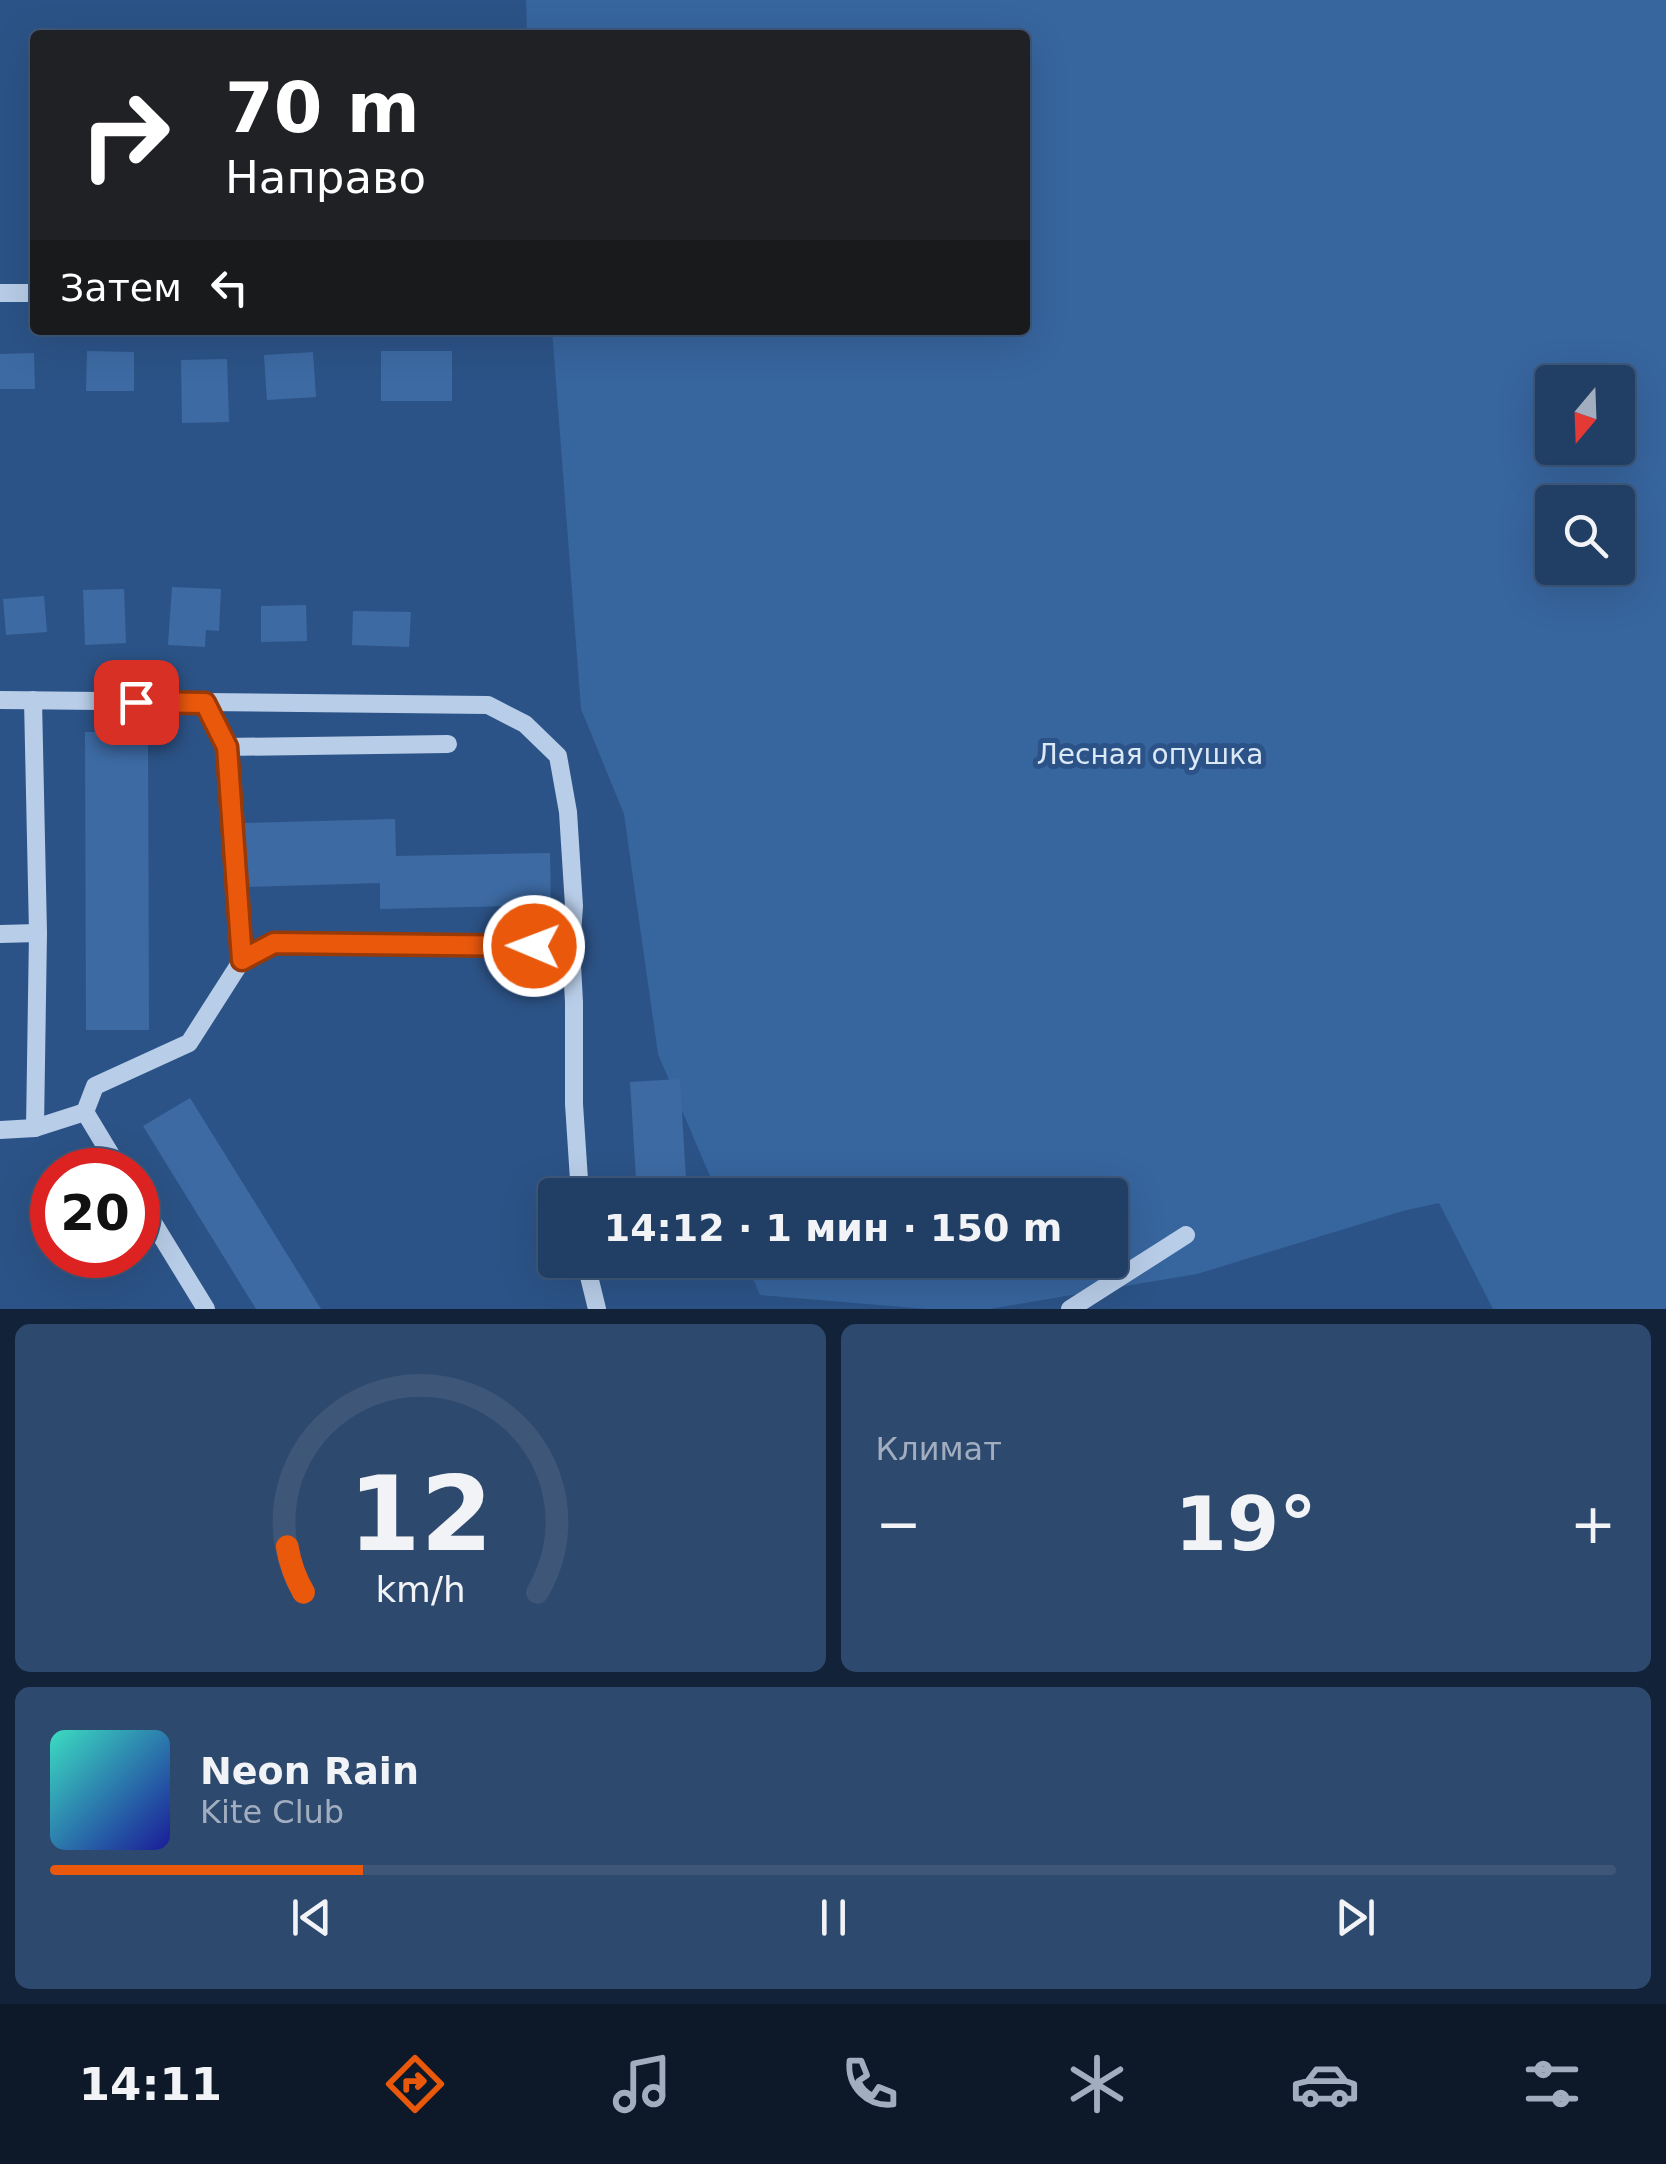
<!DOCTYPE html>
<html lang="ru">
<head>
<meta charset="utf-8">
<style>
	body { margin:0; font-family:"DejaVu Sans",sans-serif; background:#2d496e; color:#f1f3f6; height:100vh; display:flex; flex-direction:column; font-size:38px; white-space:nowrap }
	* { box-sizing:border-box; margin:0 }
	p { font-size:32px; color:#a2aebf }
	.icon { flex:none; width:55px; height:55px; fill:none; stroke:currentColor; stroke-width:2; stroke-linecap:round; stroke-linejoin:round }
	.map { position:relative; height:1309px; overflow:hidden }
	.panel { display:flex; flex-direction:column; gap:15px; padding:15px; background:#122238; flex:1 }
	.panel>* { flex:none }
	.hud { position:absolute; left:30px; top:30px; width:1000px; height:305px; border-radius:10px; box-shadow:0 10px 40px #0002,0 0 0 2px #3e5779; background:#202124; color:#fff; overflow:hidden }
	.needle { width:65px; rotate:199deg }
	.buttons { position:absolute; left:1535px; top:365px; display:grid; gap:20px }
	.buttons a { display:grid; place-items:center; width:100px; height:100px; border-radius:10px; background:#213e65; box-shadow:0 10px 40px #0002,0 0 0 2px #3e5779; font-size:50px }
	.speed { position:absolute; left:30px; top:1148px; display:flex; gap:20px; font-size:50px; font-weight:700; text-align:center }
	.speed>* { display:grid; place-content:center; width:130px; height:130px; border-radius:50%; background:#213e65; box-shadow:0 10px 40px #0002,0 0 0 2px #3e5779; line-height:1 }
	.speed .limit { border:15px solid #d22; background:#fff; color:#111 }
	.pin { position:absolute; display:grid; place-items:center; width:85px; height:85px; color:#fff; margin:-42px; border-radius:20px; box-shadow:0 5px 15px #0006 }
	.me { position:absolute; width:110px; margin:-55px; rotate:271deg; stroke-linejoin:round; filter:drop-shadow(0 0 8px #0008) }
	.turn { display:flex; align-items:center; gap:35px; height:210px; padding:0 30px; font-size:45px }
	.turn .icon { width:130px; height:130px; stroke-width:2.5 }
	.turn b { display:block; font-size:70px; line-height:85px }
	.then { display:flex; align-items:center; height:95px; padding:0 30px; background:#0003; gap:20px; font-size:38px }
	.big { font-size:75px; font-weight:600; line-height:1.1 }
	.panel .tile { flex:1; display:flex; flex-direction:column; justify-content:center; gap:15px; min-width:0; padding:0 35px; border-radius:15px; background:#2d496e }
	.panel .dial { align-items:center; gap:0 }
	.dial svg { height:260px; overflow:visible; fill:none; stroke:#3e5779; stroke-width:7; stroke-linecap:round; text-anchor:middle }
	.dial text { fill:#f1f3f6; stroke:none }
	.song { display:flex; align-items:center; gap:30px }
	.cover { width:120px; height:120px; border-radius:15px; background:linear-gradient(135deg,hsl(170 70% 55%),hsl(240 70% 35%)) }
	.played { height:10px; border-radius:5px; background:linear-gradient(90deg,#ea580c 20%,#3e5779 20%) }
	.keys { display:flex; justify-content:space-around; direction:ltr }
	.heat { display:flex; justify-content:space-between; align-items:center; font-size:55px; direction:ltr }
	.panel .tiles { flex:1; display:grid; gap:15px; grid-template-columns:1fr 1fr }
	.tile:last-child { grid-column:span 2 }
	.trip { position:absolute; left:538px; top:1178px; width:590px; height:100px; border-radius:10px; background:#213e65; box-shadow:0 10px 40px #0002,0 0 0 2px #3e5779; font-weight:600; line-height:100px; text-align:center }
	.tab-bar { display:flex; height:160px; justify-content:space-around; align-items:center; background:#0d1928; color:#a2aebf }
	.tab-bar .icon { width:70px; height:70px }
	.tab-bar .active { color:#ea580c }
	.tab-bar b { font-size:45px; color:#f1f3f6 }
	.map>svg:first-child { display:block }
	.green { fill:#37659e; fill-rule:evenodd }
	.building { fill:#3d6aa3 }
	.lines { fill:none; stroke-linecap:round; stroke-linejoin:round }
	.minor { stroke:#b8cde8; stroke-width:18 }
	.route-casing { stroke:#983908; stroke-width:25 }
	.route { stroke:#ea580c; stroke-width:18 }
	.labels { text-anchor:middle; dominant-baseline:central; stroke-width:10; stroke-linejoin:round; paint-order:stroke }
	.park-label { font-size:28px; fill:#dbe8f6; stroke:#2c5387 }
</style>
</head>
<body>
<div class="map">
<svg width="1666" height="1309" viewBox="0 0 1666 1309">
	<rect width="100%" height="100%" fill="#2c5387"/>
	<!-- green -->
	<path class="green" d="M526,0H1666V1309H1493L1439,1203L1403,1211L1197,1274L990,1309H927L760,1295L745,1260H1110V1195H718L658,1054L624,814L581,709L552,330H1025V35H527ZM1552,382H1618V448H1552ZM1552,502H1618V568H1552Z"/>
	<!-- building -->
	<g class="building">
		<polygon points="87,351 134,352 134,391 86,391"/>
		<rect x="381" y="351" width="71" height="50"/>
		<polygon points="313,352 316,397 267,400 264,355"/>
		<polygon points="34,353 35,389 0,389 0,354"/>
		<polygon points="227,359 229,422 182,423 181,360"/>
		<polygon points="172,587 221,589 219,631 206,630 205,647 168,645"/>
		<polygon points="124,589 126,643 85,645 83,590"/>
		<polygon points="44,596 47,632 6,635 3,599"/>
		<polygon points="306,605 307,641 261,642 261,606"/>
		<polygon points="353,611 411,612 409,647 352,645"/>
		<polygon points="85,732 148,732 149,1030 86,1030"/>
		<polygon points="395,819 396,856 550,853 551,905 380,909 380,883 244,887 243,823"/>
		<polygon points="680,1079 687,1195 637,1195 630,1082"/>
		<polygon points="190,1098 321,1309 256,1309 143,1126"/>
	</g>
	<g class="lines">
		<!-- minor -->
		<g class="minor">
			<polyline points="0,293 35,293"/>
			<polyline points="0,700 488,705 525,724 558,756 568,812 574,906 571,947 574,1002 574,1104 580,1195"/>
			<polyline points="227,747 448,744"/>
			<polyline points="0,934 38,933"/>
			<polyline points="242,960 273,943 571,947"/>
			<polyline points="85,1112 95,1086 189,1043 242,960 227,747 205,703"/>
			<polyline points="35,1128 85,1112 120,1170"/>
			<polyline points="0,1130 35,1128 38,933 33,700"/>
			<polyline points="138,1198 206,1309"/>
			<polyline points="585,1260 597,1309"/>
			<polyline points="1070,1309 1186,1235"/>
		</g>
	</g>
	<g class="lines">
		<defs>
			<polyline id="route" points="136,702 205,703 227,747 242,960 274,943 534,946"/>
		</defs>
		<!-- route casing -->
		<use href="#route" class="route-casing"/>
		<!-- route -->
		<use href="#route" class="route"/>
	</g>
	<g class="labels">
		<!-- park labels -->
		<g class="park-label">
			<text x="1150" y="754">Лесная опушка</text>
		</g>
	</g>
</svg>
<div class="buttons">
<a><svg class="needle" viewBox="-14 -14 28 28"><path d="M0-13l5 13h-10z" fill="#e53935"/><path d="M0 13l5-13h-10z" fill="#a2aebf"/></svg></a>
<a><svg class="icon" aria-label="search" viewBox="0 0 24 24"><circle cx="10" cy="10" r="6"/><path d="M15 15l6 6"/></svg></a>
</div>
<div class="speed"><div class="limit">20</div></div>
<div class="pin" style="left:136px;top:702px;background:#d93025"><svg class="icon" aria-label="arrive" viewBox="0 0 24 24"><path d="M6 21V4h12l-3 4 3 4H6"/></svg></div>
<svg class="me" style="left:534px;top:946px" viewBox="-20 -20 40 40"><circle r="17" fill="#ea580c" stroke="#fff" stroke-width="3"/><path d="M0-11L8 9 0 5-8 9z" fill="#fff"/></svg>
<div class="trip">14:12 · 1 мин · 150 m</div>
<div class="hud">
<div class="turn"><svg class="icon" aria-label="right" viewBox="0 0 24 24"><path d="M7 20v-9h11M14 6l5 5-5 5"/></svg><div><b>70 m</b>Направо</div></div>
<div class="then">Затем<svg class="icon" aria-label="left" viewBox="0 0 24 24"><path d="M17 20v-9H6M10 6l-5 5 5 5"/></svg></div>
</div>
</div>
<section class="panel">
<div class="tiles">
<div class="tile dial"><svg viewBox="0 0 100 80">
<path d="M14 69A42 42 0 1 1 86 69"/>
<path d="M14 69A42 42 0 0 1 9 55" stroke="#ea580c"/>
<text x="50" y="56" font-size="32" font-weight="700">12</text>
<text x="50" y="72" font-size="11">km/h</text>
</svg></div>
<div class="tile"><p>Климат</p>
<div class="heat"><a>−</a><b class="big">19°</b><a>+</a></div>
</div>
<div class="tile">
<div class="song"><i class="cover"></i><div><b>Neon Rain</b><p>Kite Club</p></div></div>
<div class="played"></div>
<div class="keys"><svg class="icon" aria-label="previous" viewBox="0 0 24 24"><path d="M18 5L8 12l10 7zM5 5v14"/></svg><svg class="icon" aria-label="pause" viewBox="0 0 24 24"><path d="M8 5v14M16 5v14"/></svg><svg class="icon" aria-label="next" viewBox="0 0 24 24"><path d="M6 5l10 7-10 7zM19 5v14"/></svg></div>
</div>
</div>
</section>
<nav class="tab-bar">
<b>14:11</b>
<svg class="icon active" aria-label="directions" viewBox="0 0 24 24"><path d="M12 3l9 9-9 9-9-9zM9 14v-3h6M13 9l2 2-2 2"/></svg>
<svg class="icon" aria-label="music" viewBox="0 0 24 24"><path d="M9 18V5l10-2v13"/><circle cx="6" cy="18" r="3"/><circle cx="16" cy="16" r="3"/></svg>
<svg class="icon" aria-label="phone" viewBox="0 0 24 24"><path d="M5 4h4l2 5-3 2q2 4 5 5l2-3 5 2v4C11 20 4 13 5 4z"/></svg>
<svg class="icon" aria-label="climate" viewBox="0 0 24 24"><path d="M12 3v18M4 7l16 10M4 17L20 7"/></svg>
<svg class="icon" aria-label="car" viewBox="0 0 24 24"><path d="M5 17H2v-5l4-1 3-4h7l3 4 3 1v5h-3M9 17h6M6 11h13"/><circle cx="7" cy="17" r="2"/><circle cx="17" cy="17" r="2"/></svg>
<svg class="icon" aria-label="filters" viewBox="0 0 24 24"><path d="M4 7h16M4 17h16"/><circle cx="9" cy="7" r="2"/><circle cx="15" cy="17" r="2"/></svg>
</nav>
</body>
</html>
